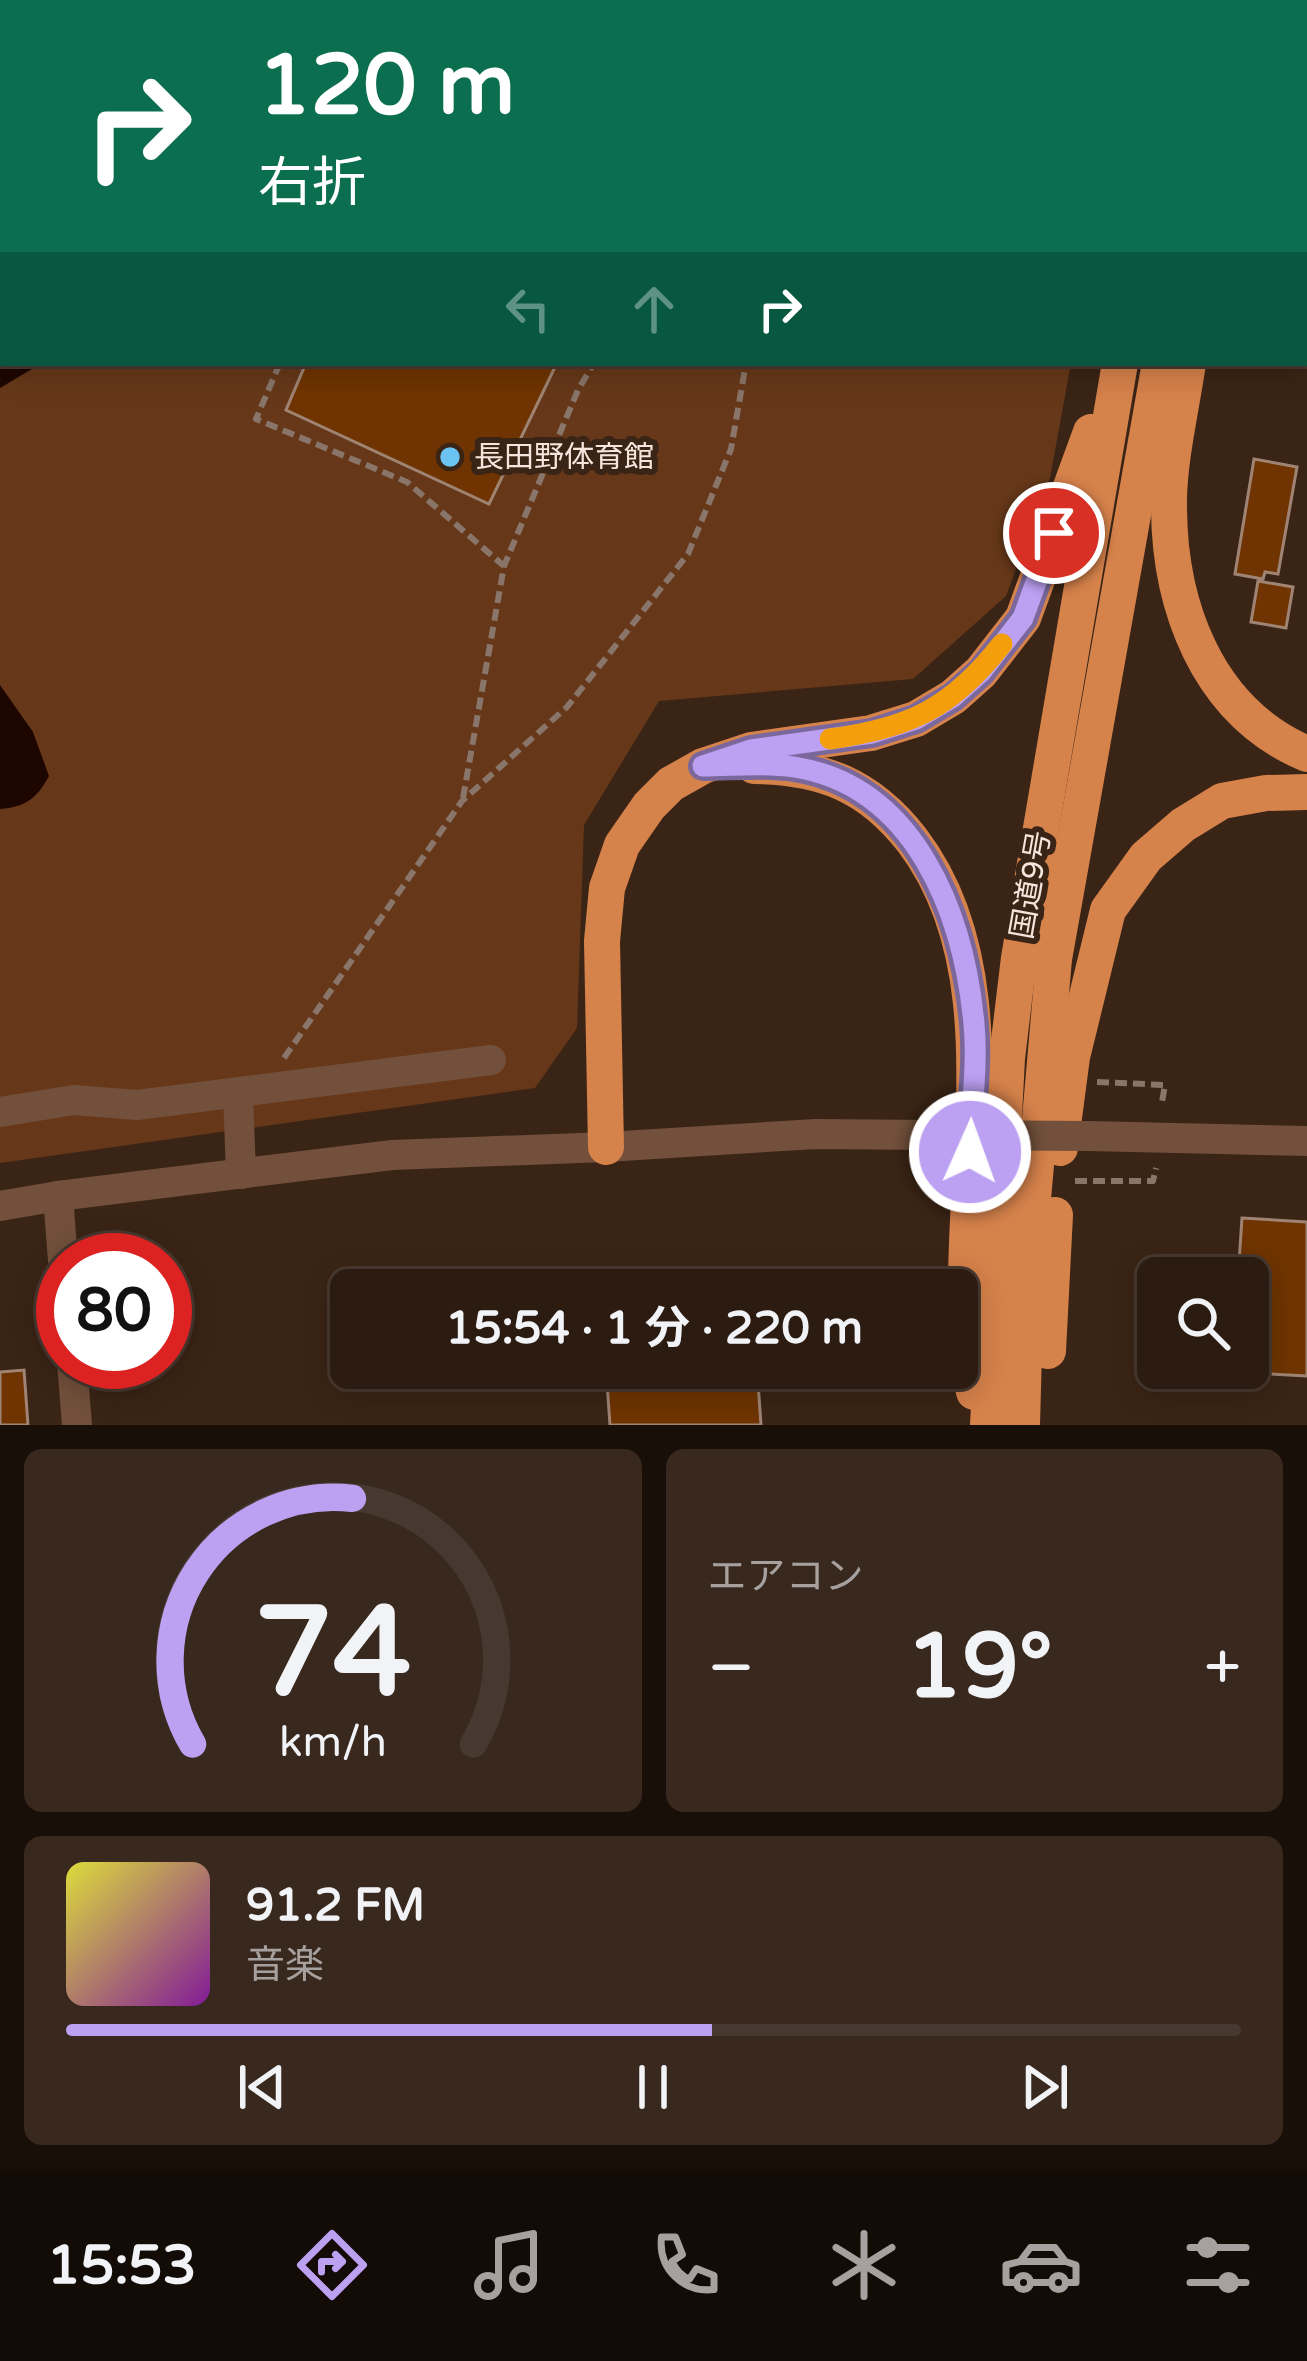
<!DOCTYPE html>
<html lang="ja">
<head>
<meta charset="utf-8">
<style>
	body { margin:0; font-family:"Varela Round","Noto Sans JP",sans-serif; background:#38281e; color:#f1f3f6; height:100vh; display:flex; flex-direction:column; font-size:45px; white-space:nowrap }
	* { box-sizing:border-box; margin:0 }
	p { font-size:39px; color:#a6a19f }
	.icon { flex:none; width:66px; height:66px; fill:none; stroke:currentColor; stroke-width:2; stroke-linecap:round; stroke-linejoin:round }
	.map { position:relative; height:1425px; overflow:hidden }
	.panel { display:flex; flex-direction:column; gap:24px; padding:24px; background:#180f09; flex:1 }
	.panel>* { flex:none }
	.guide { position:absolute; left:0px; top:0px; width:1308px; height:366px; box-shadow:0 6px 30px #0003,0 0 0 3px #483930; background:#0b6e4f; color:#fff; overflow:hidden }
	.controls { position:absolute; left:1137px; top:1257px; display:grid; gap:24px }
	.controls a { display:grid; place-items:center; width:132px; height:132px; border-radius:18px; background:#2c1b10; box-shadow:0 6px 30px #0003,0 0 0 3px #483930; font-size:60px }
	.speed { position:absolute; left:36px; top:1233px; display:flex; gap:24px; font-size:60px; font-weight:700; text-align:center }
	.speed>* { display:grid; place-content:center; width:156px; height:156px; border-radius:50%; background:#2c1b10; box-shadow:0 6px 30px #0003,0 0 0 3px #483930; line-height:1 }
	.speed .limit { border:18px solid #d22; background:#fff; color:#111 }
	.pin { position:absolute; display:grid; place-items:center; width:102px; height:102px; color:#fff; margin:-51px; border:6px solid #fff; border-radius:50%; box-shadow:0 3px 12px #0007 }
	.me { position:absolute; width:132px; margin:-66px; rotate:2deg; stroke-linejoin:round; filter:drop-shadow(0 0 9px #0008) }
	.turn { display:flex; align-items:center; gap:42px; height:252px; padding:0 60px; font-size:54px }
	.turn .icon { width:156px; height:156px; stroke-width:2.5 }
	.turn b { display:block; font-size:84px; line-height:102px }
	.lanes { display:flex; align-items:center; height:114px; padding:0 60px; background:#0003; justify-content:center; gap:60px; direction:ltr }
	.lanes .off { opacity:.35 }
	.big { font-size:90px; font-weight:700; line-height:1.1 }
	.panel .card { flex:1; display:flex; flex-direction:column; justify-content:center; gap:18px; min-width:0; padding:0 42px; border-radius:18px; background:#38281e }
	.panel .dial { align-items:center; gap:0 }
	.dial svg { height:312px; overflow:visible; fill:none; stroke:#483930; stroke-width:7; stroke-linecap:round; text-anchor:middle }
	.dial text { fill:#f1f3f6; stroke:none }
	.song { display:flex; align-items:center; gap:36px }
	.cover { width:144px; height:144px; border-radius:18px; background:linear-gradient(135deg,hsl(60 70% 55%),hsl(290 70% 35%)) }
	.played { height:12px; border-radius:6px; background:linear-gradient(90deg,#bca0f2 55%,#483930 55%) }
	.keys { display:flex; justify-content:space-around; direction:ltr }
	.heat { display:flex; justify-content:space-between; align-items:center; font-size:66px; direction:ltr }
	.panel .tiles { flex:1; display:grid; gap:24px; grid-template-columns:1fr 1fr }
	.card:last-child { grid-column:span 2 }
	.trip { position:absolute; left:330px; top:1269px; width:648px; height:120px; border-radius:18px; background:#2c1b10; box-shadow:0 6px 30px #0003,0 0 0 3px #483930; font-weight:700; line-height:120px; text-align:center }
	.tabs { display:flex; height:192px; justify-content:space-around; align-items:center; background:#120b06; color:#a6a19f }
	.tabs .icon { width:84px; height:84px }
	.tabs .current { color:#bca0f2 }
	.tabs b { font-size:54px; color:#f1f3f6 }
	.map>svg:first-child { display:block }
	.green { fill:#663819 }
	.water { fill:#1e0600 }
	.building { fill:#6f3401; stroke:#9f8473; stroke-width:3 }
	.lines { fill:none; stroke-linecap:round; stroke-linejoin:round }
	.path { stroke:#897569; stroke-width:6; stroke-dasharray:12 6; stroke-linecap:butt }
	.minor { stroke:#72503b; stroke-width:30 }
	.highway { stroke:#d6824b; stroke-width:36 }
	.minor-bridge { stroke:#72503b; stroke-width:30 }
	.route-casing { stroke:#7a689d; stroke-width:30 }
	.route { stroke:#bca0f2; stroke-width:21 }
	.slow { stroke:#f59e0b; stroke-width:21 }
	.poi-dot { fill:#6ac3f1; stroke:#3a2415; stroke-width:4.5 }
	.labels { text-anchor:middle; dominant-baseline:central; stroke-width:12; stroke-linejoin:round; paint-order:stroke }
	.poi-label { font-size:30px; fill:#f5e5dc; stroke:#3a2415; text-anchor:start }
	.street-label { font-size:30px; fill:#f5e5dc; stroke:#3a2415 }
</style>
</head>
<body>
<div class="map">
<svg width="1307" height="1425" viewBox="0 0 1307 1425">
	<rect width="100%" height="100%" fill="#3a2415"/>
	<!-- green -->
	<polygon class="green" points="0,0 1138,0 1137,3 3,3 3,363 1071,363 1050,478 1006,596 913,679 659,701 584,825 577,1028 535,1088 0,1163"/>
	<!-- water -->
	<g class="water">
		<polygon points="3,221 3,363 42,363 0,388 0,223"/>
		<path d="M0,685L33,732L49,776C37,798 26,807 0,809Z"/>
	</g>
	<!-- building -->
	<g class="building">
		<polygon points="306,363 557,363 489,504 286,410"/>
		<polygon points="1254,459 1297,467 1278,574 1265,572 1263,579 1235,574"/>
		<polygon points="1258,581 1293,587 1286,628 1251,622"/>
		<polygon points="1242,1218 1307,1222 1307,1376 1233,1372 1233,1368 1248,1368 1248,1278 1238,1278"/>
		<polygon points="606,1368 757,1368 761,1425 610,1425"/>
		<polygon points="24,1370 28,1425 0,1425 0,1372"/>
	</g>
	<g class="lines">
		<!-- path -->
		<g class="path">
			<polyline points="818,3 819,0"/>
			<polyline points="1008,3 1008,0"/>
			<polyline points="1086,3 1086,0"/>
			<polyline points="280,363 256,419 407,482 504,566"/>
			<polyline points="463,798 504,566 578,390 594,363"/>
			<polyline points="284,1058 462,801 567,707 688,554 731,449 746,363"/>
			<polyline points="1097,1082 1165,1085 1162,1102"/>
			<polyline points="1075,1181 1153,1181 1156,1168"/>
		</g>
		<!-- minor -->
		<g class="minor">
			<polyline points="238,1094 241,1174"/>
			<polyline points="0,1112 74,1100 137,1105 491,1060"/>
			<polyline points="1088,1136 1307,1141"/>
			<polyline points="58,1196 63,1260"/>
			<polyline points="0,1206 58,1196 392,1155 606,1147 816,1134 933,1135"/>
			<polyline points="72,1362 77,1425"/>
		</g>
		<!-- highway -->
		<g class="highway">
			<polyline points="1187,3 1188,0"/>
			<polyline points="1225,3 1226,0"/>
			<path d="M1188,363C1182,405 1169,460 1169,501C1168,604 1206,711 1307,754"/>
			<path d="M754,766C823,767 869,785 912,840C1009,967 963,1152 966,1302C966,1333 967,1362 974,1392"/>
			<polyline points="606,1147 602,941 607,888 622,845 649,806 671,784 703,766 751,750 871,733 916,719 953,697 981,672 1023,618 1091,432"/>
			<polyline points="1060,1148 1072,1057 1108,910 1146,857 1183,825 1222,801 1266,793 1307,792"/>
			<polyline points="1048,1351 1055,1215"/>
			<polyline points="988,1425 1007,1058 1019,958 1120,363"/>
			<polyline points="1022,1425 1026,1279 1054,959 1160,363"/>
		</g>
		<!-- minor-bridge -->
		<polyline class="minor-bridge" points="933,1135 1088,1136"/>
	</g>
	<g class="lines">
		<defs>
			<path id="route" d="M970,1152C971,1110 978,1065 974,1024C964,915 916,786 794,767C765,762 732,766 703,766L751,750L872,733L916,719L953,697L981,672L1023,618L1054,533"/>
		</defs>
		<!-- route casing -->
		<use href="#route" class="route-casing"/>
		<!-- route -->
		<use href="#route" class="route"/>
		<!-- slow -->
		<path class="slow" d="M830,739C910,728 952,708 1002,644"/>
	</g>
	<!-- markers -->
	<circle class="poi-dot" cx="450" cy="457" r="12"/>
	<g class="labels">
		<!-- poi labels -->
		<g class="poi-label">
			<text x="474" y="457">長田野体育館</text>
		</g>
		<!-- street labels -->
		<g class="street-label">
			<text transform="translate(1031 885) rotate(-80)">国道9号</text>
		</g>
	</g>
</svg>
<div class="controls">
<a><svg class="icon" aria-label="search" viewBox="0 0 24 24"><circle cx="10" cy="10" r="6"/><path d="M15 15l6 6"/></svg></a>
</div>
<div class="speed"><div class="limit">80</div></div>
<div class="pin" style="left:1054px;top:533px;background:#d93025"><svg class="icon" aria-label="arrive" viewBox="0 0 24 24"><path d="M6 21V4h12l-3 4 3 4H6"/></svg></div>
<svg class="me" style="left:970px;top:1152px" viewBox="-20 -20 40 40"><circle r="17" fill="#bca0f2" stroke="#fff" stroke-width="3"/><path d="M0-11L8 9 0 5-8 9z" fill="#fff"/></svg>
<div class="trip">15:54 · 1 分 · 220 m</div>
<div class="guide">
<div class="turn"><svg class="icon" aria-label="right" viewBox="0 0 24 24"><path d="M7 20v-9h11M14 6l5 5-5 5"/></svg><div><b>120 m</b>右折</div></div>
<div class="lanes"><svg class="icon off" aria-label="left" viewBox="0 0 24 24"><path d="M17 20v-9H6M10 6l-5 5 5 5"/></svg><svg class="icon off" aria-label="ahead" viewBox="0 0 24 24"><path d="M12 20V5M6 11l6-6 6 6"/></svg><svg class="icon" aria-label="right" viewBox="0 0 24 24"><path d="M7 20v-9h11M14 6l5 5-5 5"/></svg></div>
</div>
</div>
<section class="panel">
<div class="tiles">
<div class="card dial"><svg viewBox="0 0 100 80">
<path d="M14 69A42 42 0 1 1 86 69"/>
<path d="M14 69A42 42 0 0 1 55 6" stroke="#bca0f2"/>
<text x="50" y="56" font-size="32" font-weight="700">74</text>
<text x="50" y="72" font-size="11">km/h</text>
</svg></div>
<div class="card"><p>エアコン</p>
<div class="heat"><a>−</a><b class="big">19°</b><a>+</a></div>
</div>
<div class="card">
<div class="song"><i class="cover"></i><div><b>91.2 FM</b><p>音楽</p></div></div>
<div class="played"></div>
<div class="keys"><svg class="icon" aria-label="previous" viewBox="0 0 24 24"><path d="M18 5L8 12l10 7zM5 5v14"/></svg><svg class="icon" aria-label="pause" viewBox="0 0 24 24"><path d="M8 5v14M16 5v14"/></svg><svg class="icon" aria-label="next" viewBox="0 0 24 24"><path d="M6 5l10 7-10 7zM19 5v14"/></svg></div>
</div>
</div>
</section>
<nav class="tabs">
<b>15:53</b>
<svg class="icon current" aria-label="directions" viewBox="0 0 24 24"><path d="M12 3l9 9-9 9-9-9zM9 14v-3h6M13 9l2 2-2 2"/></svg>
<svg class="icon" aria-label="music" viewBox="0 0 24 24"><path d="M9 18V5l10-2v13"/><circle cx="6" cy="18" r="3"/><circle cx="16" cy="16" r="3"/></svg>
<svg class="icon" aria-label="phone" viewBox="0 0 24 24"><path d="M5 4h4l2 5-3 2q2 4 5 5l2-3 5 2v4C11 20 4 13 5 4z"/></svg>
<svg class="icon" aria-label="climate" viewBox="0 0 24 24"><path d="M12 3v18M4 7l16 10M4 17L20 7"/></svg>
<svg class="icon" aria-label="car" viewBox="0 0 24 24"><path d="M5 17H2v-5l4-1 3-4h7l3 4 3 1v5h-3M9 17h6M6 11h13"/><circle cx="7" cy="17" r="2"/><circle cx="17" cy="17" r="2"/></svg>
<svg class="icon" aria-label="filters" viewBox="0 0 24 24"><path d="M4 7h16M4 17h16"/><circle cx="9" cy="7" r="2"/><circle cx="15" cy="17" r="2"/></svg>
</nav>
</body>
</html>
